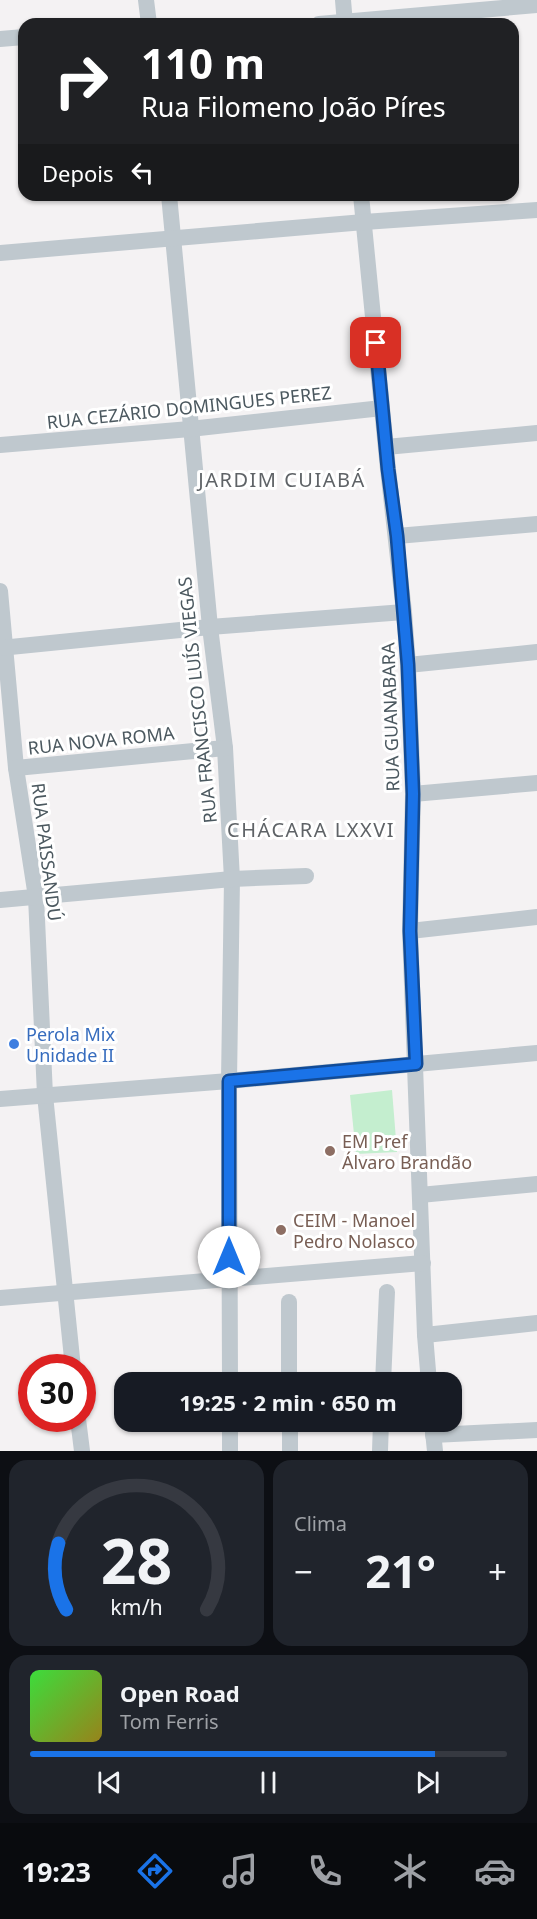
<!DOCTYPE html>
<html lang="pt">
<head>
<meta charset="utf-8">
<style>
	body { margin:0; font-family:"Noto Sans",sans-serif; background:#20242c; color:#f1f3f6; height:100vh; display:flex; flex-direction:column; font-size:22px; white-space:nowrap }
	* { box-sizing:border-box; margin:0 }
	p { font-size:20px; color:#9ea1a6 }
	.icon { flex:none; width:33px; height:33px; fill:none; stroke:currentColor; stroke-width:2; stroke-linecap:round; stroke-linejoin:round }
	.map { position:relative; height:1451px; overflow:hidden }
	.sheet { display:flex; flex-direction:column; gap:9px; padding:9px; background:#0d0f14; flex:1 }
	.sheet>* { flex:none }
	.hud { position:absolute; left:18px; top:18px; width:501px; height:183px; border-radius:18px; box-shadow:0 2px 4px #0004; background:#202124; color:#fff; overflow:hidden }
	.speed { position:absolute; left:18px; top:1354px; display:flex; gap:12px; font-size:30px; font-weight:700; text-align:center }
	.speed>* { display:grid; place-content:center; width:78px; height:78px; border-radius:50%; background:#171b24; box-shadow:0 2px 4px #0004; line-height:1 }
	.speed .limit { border:9px solid #d22; background:#fff; color:#111 }
	.pin { position:absolute; display:grid; place-items:center; width:51px; height:51px; color:#fff; margin:-26px; border-radius:12px; box-shadow:0 3px 9px #0006 }
	.me { position:absolute; width:66px; margin:-33px; rotate:0deg; stroke-linejoin:round; filter:drop-shadow(0 0 4px #0008) }
	.turn { display:flex; align-items:center; gap:21px; height:126px; padding:0 24px; font-size:27px }
	.turn .icon { width:78px; height:78px; stroke-width:2.5 }
	.turn b { display:block; font-size:42px; line-height:51px }
	.then { display:flex; align-items:center; height:57px; padding:0 24px; background:#0003; gap:12px; font-size:22px }
	.big { font-size:45px; font-weight:700; line-height:1.1 }
	.sheet .widget { flex:1; display:flex; flex-direction:column; justify-content:center; gap:9px; min-width:0; padding:0 21px; border-radius:18px; background:#20242c }
	.sheet .dial { align-items:center; gap:0 }
	.dial svg { height:156px; overflow:visible; fill:none; stroke:#363941; stroke-width:7; stroke-linecap:round; text-anchor:middle }
	.dial text { fill:#f1f3f6; stroke:none }
	.song { display:flex; align-items:center; gap:18px }
	.cover { width:72px; height:72px; border-radius:9px; background:linear-gradient(135deg,hsl(120 70% 55%),hsl(50 70% 35%)) }
	.played { height:6px; border-radius:3px; background:linear-gradient(90deg,#1a73e8 85%,#363941 85%) }
	.keys { display:flex; justify-content:space-around; direction:ltr }
	.heat { display:flex; justify-content:space-between; align-items:center; font-size:33px; direction:ltr }
	.sheet .tiles { flex:1; display:grid; gap:9px; grid-template-columns:1fr 1fr }
	.widget:last-child { grid-column:span 2 }
	.trip { position:absolute; left:114px; top:1372px; width:348px; height:60px; border-radius:18px; background:#171b24; box-shadow:0 2px 4px #0004; font-weight:700; line-height:60px; text-align:center }
	.dock { display:flex; height:96px; justify-content:space-around; align-items:center; background:#090b0e; color:#9ea1a6 }
	.dock .icon { width:42px; height:42px }
	.dock .current { color:#1a73e8 }
	.dock b { font-size:27px; color:#f1f3f6 }
	.map>svg:first-child { display:block }
	.pitch { fill:#c4eecf }
	.lines { fill:none; stroke-linecap:round; stroke-linejoin:round }
	.minor { stroke:#bfc8ce; stroke-width:16 }
	.route-casing { stroke:#114b97; stroke-width:15 }
	.route { stroke:#1a73e8; stroke-width:10 }
	.shop-dot { fill:#3f7fe0; stroke:#fff; stroke-width:2 }
	.education-dot { fill:#8d6e63; stroke:#fff; stroke-width:2 }
	.labels { text-anchor:middle; dominant-baseline:central; stroke-width:6; stroke-linejoin:round; paint-order:stroke }
	.street-label { font-size:18px; fill:#4b585f; stroke:#fff }
	.shop-label { font-size:18px; fill:#366cbe; stroke:#fff; text-anchor:start }
	.education-label { font-size:18px; fill:#785e54; stroke:#fff; text-anchor:start }
	.neighbourhood-label { font-size:20px; letter-spacing:1.5px; fill:#5f6367; stroke:#fff }
</style>
</head>
<body>
<div class="map">
<svg width="537" height="1451" viewBox="0 0 537 1451">
	<rect width="100%" height="100%" fill="#f4f2f3"/>
	<!-- pitch -->
	<polygon class="pitch" points="392,1090 397,1152 356,1154 350,1095"/>
	<g class="lines">
		<!-- minor -->
		<g class="minor">
			<polyline points="146,0 149,24"/>
			<polyline points="343,0 345,24"/>
			<polyline points="319,24 537,5"/>
			<polyline points="0,39 24,37"/>
			<polyline points="169,195 210,627 225,748 232,879 229,1081 230,1383"/>
			<polyline points="361,195 388,469 404,612 408,665 413,794 410,931 425,1335 429,1383"/>
			<polyline points="0,253 364,222 537,210"/>
			<polyline points="0,445 190,429 382,408"/>
			<polyline points="386,447 537,433"/>
			<polyline points="397,536 537,524"/>
			<polyline points="0,591 16,768 36,897 45,1095 73,1368"/>
			<polyline points="0,648 210,627 404,612"/>
			<polyline points="408,665 537,652"/>
			<polyline points="16,768 225,748"/>
			<polyline points="413,794 537,783"/>
			<polyline points="0,900 232,879 306,876"/>
			<polyline points="410,931 537,917"/>
			<polyline points="0,1099 229,1081 537,1053"/>
			<polyline points="420,1195 537,1184"/>
			<polyline points="0,1298 423,1263"/>
			<polyline points="289,1302 289,1383"/>
			<polyline points="425,1335 537,1323"/>
			<polyline points="383,1383 387,1292"/>
			<polyline points="78,1419 82,1451"/>
			<polyline points="230,1422 230,1451"/>
			<polyline points="290,1422 290,1451"/>
			<polyline points="432,1422 435,1451"/>
			<polyline points="433,1435 537,1430"/>
			<polyline points="380,1451 381,1422"/>
		</g>
	</g>
	<g class="lines">
		<defs>
			<polyline id="route" points="229,1257 229,1081 416,1064 410,931 413,794 408,665 397,536 388,469 376,343"/>
		</defs>
		<!-- route casing -->
		<use href="#route" class="route-casing"/>
		<!-- route -->
		<use href="#route" class="route"/>
	</g>
	<!-- markers -->
	<circle class="shop-dot" cx="14" cy="1044" r="6"/>
	<g class="education-dot">
		<circle cx="330" cy="1151" r="6"/>
		<circle cx="281" cy="1230" r="6"/>
	</g>
	<g class="labels">
		<!-- street labels -->
		<g class="street-label">
			<text transform="translate(189 407) rotate(-6)">RUA CEZÁRIO DOMINGUES PEREZ</text>
			<text transform="translate(197 700) rotate(-96)">RUA FRANCISCO LUÍS VIEGAS</text>
			<text transform="translate(390 717) rotate(-92)">RUA GUANABARA</text>
			<text transform="translate(101 740) rotate(-6)">RUA NOVA ROMA</text>
			<text transform="translate(47 852) rotate(83)">RUA PAISSANDÚ</text>
		</g>
		<!-- shop labels -->
		<g class="shop-label">
			<text x="26" y="1034">Perola Mix<tspan x="26" dy="21">Unidade II</tspan></text>
		</g>
		<!-- education labels -->
		<g class="education-label">
			<text x="342" y="1141">EM Pref<tspan x="342" dy="21">Álvaro Brandão</tspan></text>
			<text x="293" y="1220">CEIM - Manoel<tspan x="293" dy="21">Pedro Nolasco</tspan></text>
		</g>
		<!-- neighbourhood labels -->
		<g class="neighbourhood-label">
			<text x="282" y="479">JARDIM CUIABÁ</text>
			<text x="311" y="829">CHÁCARA LXXVI</text>
		</g>
	</g>
</svg>
<div class="speed"><div class="limit">30</div></div>
<div class="pin" style="left:376px;top:343px;background:#d93025"><svg class="icon" aria-label="arrive" viewBox="0 0 24 24"><path d="M6 21V4h12l-3 4 3 4H6"/></svg></div>
<svg class="me" style="left:229px;top:1257px" viewBox="-20 -20 40 40"><circle r="19" fill="#fff"/><path d="M0-13L10 11 0 6-10 11z" fill="#1a73e8"/></svg>
<div class="trip">19:25 · 2 min · 650 m</div>
<div class="hud">
<div class="turn"><svg class="icon" aria-label="right" viewBox="0 0 24 24"><path d="M7 20v-9h11M14 6l5 5-5 5"/></svg><div><b>110 m</b>Rua Filomeno João Píres</div></div>
<div class="then">Depois<svg class="icon" aria-label="left" viewBox="0 0 24 24"><path d="M17 20v-9H6M10 6l-5 5 5 5"/></svg></div>
</div>
</div>
<section class="sheet">
<div class="tiles">
<div class="widget dial"><svg viewBox="0 0 100 80">
<path d="M14 69A42 42 0 1 1 86 69"/>
<path d="M14 69A42 42 0 0 1 10 35" stroke="#1a73e8"/>
<text x="50" y="56" font-size="32" font-weight="700">28</text>
<text x="50" y="72" font-size="11">km/h</text>
</svg></div>
<div class="widget"><p>Clima</p>
<div class="heat"><a>−</a><b class="big">21°</b><a>+</a></div>
</div>
<div class="widget">
<div class="song"><i class="cover"></i><div><b>Open Road</b><p>Tom Ferris</p></div></div>
<div class="played"></div>
<div class="keys"><svg class="icon" aria-label="previous" viewBox="0 0 24 24"><path d="M18 5L8 12l10 7zM5 5v14"/></svg><svg class="icon" aria-label="pause" viewBox="0 0 24 24"><path d="M8 5v14M16 5v14"/></svg><svg class="icon" aria-label="next" viewBox="0 0 24 24"><path d="M6 5l10 7-10 7zM19 5v14"/></svg></div>
</div>
</div>
</section>
<nav class="dock">
<b>19:23</b>
<svg class="icon current" aria-label="directions" viewBox="0 0 24 24"><path d="M12 3l9 9-9 9-9-9zM9 14v-3h6M13 9l2 2-2 2"/></svg>
<svg class="icon" aria-label="music" viewBox="0 0 24 24"><path d="M9 18V5l10-2v13"/><circle cx="6" cy="18" r="3"/><circle cx="16" cy="16" r="3"/></svg>
<svg class="icon" aria-label="phone" viewBox="0 0 24 24"><path d="M5 4h4l2 5-3 2q2 4 5 5l2-3 5 2v4C11 20 4 13 5 4z"/></svg>
<svg class="icon" aria-label="climate" viewBox="0 0 24 24"><path d="M12 3v18M4 7l16 10M4 17L20 7"/></svg>
<svg class="icon" aria-label="car" viewBox="0 0 24 24"><path d="M5 17H2v-5l4-1 3-4h7l3 4 3 1v5h-3M9 17h6M6 11h13"/><circle cx="7" cy="17" r="2"/><circle cx="17" cy="17" r="2"/></svg>
</nav>
</body>
</html>
